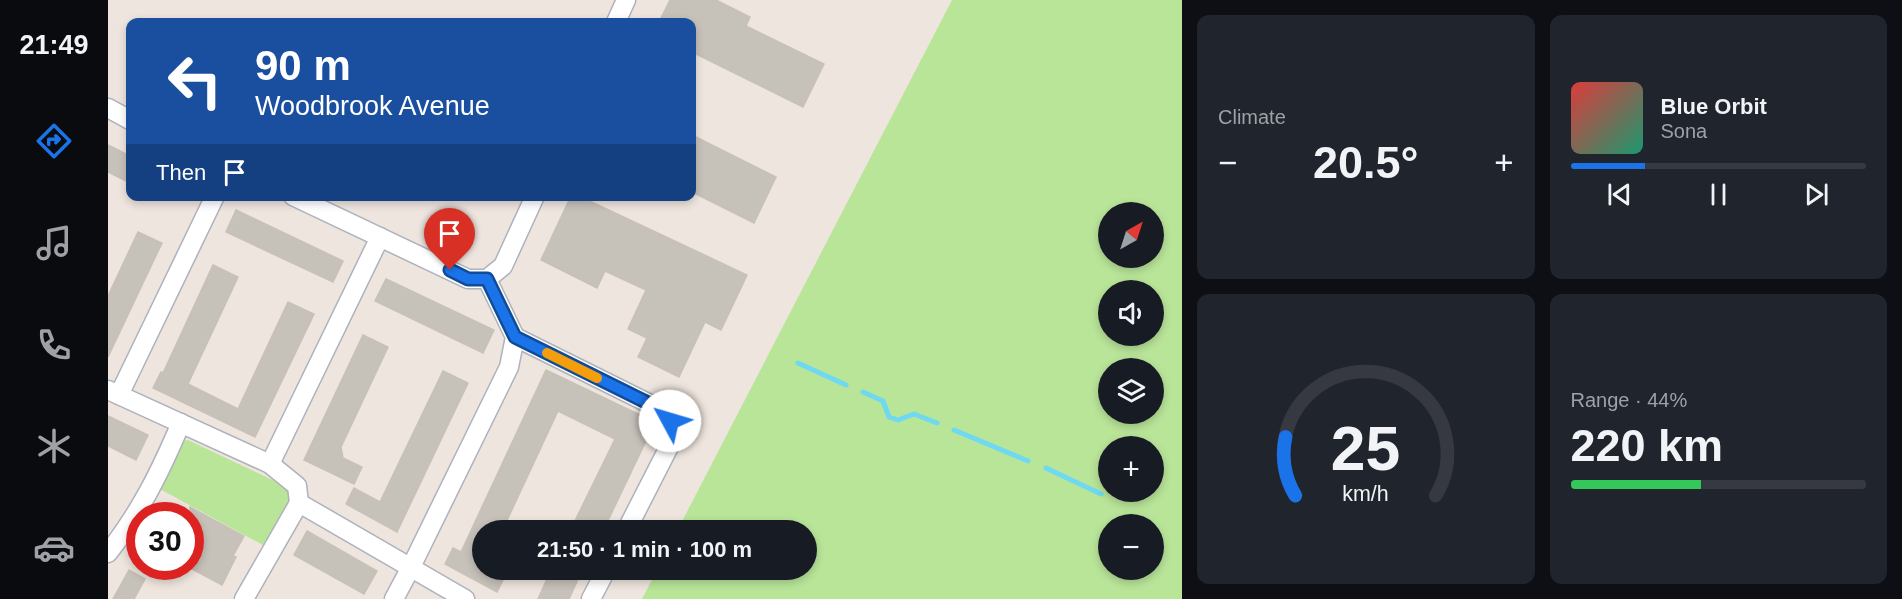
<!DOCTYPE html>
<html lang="en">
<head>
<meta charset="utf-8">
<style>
	body { margin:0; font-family:Helvetica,sans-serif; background:#20242c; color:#f1f3f6; height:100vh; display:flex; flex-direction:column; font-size:22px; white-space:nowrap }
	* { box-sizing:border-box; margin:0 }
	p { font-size:20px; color:#9ea1a6 }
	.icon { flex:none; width:33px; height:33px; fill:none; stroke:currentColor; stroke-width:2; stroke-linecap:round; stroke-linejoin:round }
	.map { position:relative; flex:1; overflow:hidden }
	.panel { display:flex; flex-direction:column; gap:15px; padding:15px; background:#0d0f14; width:720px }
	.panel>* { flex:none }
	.banner { position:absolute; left:18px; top:18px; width:570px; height:183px; border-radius:12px; box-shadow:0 3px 9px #0003; background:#1a4fa0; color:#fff; overflow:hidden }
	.needle { width:39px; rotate:39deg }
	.tools { position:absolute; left:990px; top:202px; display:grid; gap:12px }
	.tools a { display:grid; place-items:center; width:66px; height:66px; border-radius:50%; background:#171b24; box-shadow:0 3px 9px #0003; font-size:30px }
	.speed { position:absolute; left:18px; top:502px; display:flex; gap:12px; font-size:30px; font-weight:700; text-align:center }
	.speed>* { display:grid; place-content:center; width:78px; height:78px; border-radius:50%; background:#171b24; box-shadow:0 3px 9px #0003; line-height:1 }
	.speed .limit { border:9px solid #d22; background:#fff; color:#111 }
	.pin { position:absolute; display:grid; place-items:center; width:51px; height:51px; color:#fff; margin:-62px -26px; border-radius:50% 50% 50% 0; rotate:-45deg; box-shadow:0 0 6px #0007 }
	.pin .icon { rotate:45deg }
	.me { position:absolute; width:66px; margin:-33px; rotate:309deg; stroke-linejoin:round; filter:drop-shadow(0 0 4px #0008) }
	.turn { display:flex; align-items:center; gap:21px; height:126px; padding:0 30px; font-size:27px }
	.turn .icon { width:78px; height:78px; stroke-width:2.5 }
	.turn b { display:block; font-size:42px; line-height:51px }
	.then { display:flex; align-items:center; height:57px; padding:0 30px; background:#0003; gap:12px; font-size:22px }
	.big { font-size:45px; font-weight:800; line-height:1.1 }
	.panel .card { flex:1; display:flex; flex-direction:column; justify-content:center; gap:9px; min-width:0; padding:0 21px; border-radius:12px; background:#20242c }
	.panel .dial { align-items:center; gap:0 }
	.dial svg { height:156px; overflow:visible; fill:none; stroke:#363941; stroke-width:7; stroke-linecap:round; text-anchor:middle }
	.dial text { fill:#f1f3f6; stroke:none }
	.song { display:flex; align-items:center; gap:18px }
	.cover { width:72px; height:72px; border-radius:9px; background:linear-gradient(135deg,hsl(0 70% 55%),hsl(160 70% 35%)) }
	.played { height:6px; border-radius:3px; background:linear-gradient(90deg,#1a73e8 25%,#363941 25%) }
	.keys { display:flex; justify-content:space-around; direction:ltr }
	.heat { display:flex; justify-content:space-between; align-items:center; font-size:33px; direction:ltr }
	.charge { height:9px; border-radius:4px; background:linear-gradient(90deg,#34c759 44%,#363941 0) }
	.panel .tiles { flex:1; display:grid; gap:15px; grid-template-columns:repeat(2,1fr) }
	.trip { position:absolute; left:364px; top:520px; width:345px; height:60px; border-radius:30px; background:#171b24; box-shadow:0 3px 9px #0003; font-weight:800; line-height:60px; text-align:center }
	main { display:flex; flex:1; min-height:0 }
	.menu { display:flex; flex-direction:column; width:108px; justify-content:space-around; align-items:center; background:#090b0e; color:#9ea1a6 }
	.menu .icon { width:42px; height:42px }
	.menu .on { color:#1a73e8 }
	.menu b { font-size:27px; color:#f1f3f6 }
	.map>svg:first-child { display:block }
	.green { fill:#b9e599; fill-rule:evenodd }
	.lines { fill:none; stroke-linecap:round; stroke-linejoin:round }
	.stream { stroke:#6fd9f1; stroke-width:5 }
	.building { fill:#c6c1b9; stroke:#c9c1b7; stroke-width:1.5 }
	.minor-casing { stroke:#aeb2bc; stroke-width:21 }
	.minor { stroke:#fff; stroke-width:18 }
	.route-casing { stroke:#114b97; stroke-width:15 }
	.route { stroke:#1a73e8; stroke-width:10 }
	.slow { stroke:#f59e0b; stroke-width:10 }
</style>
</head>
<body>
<main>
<nav class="menu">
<b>21:49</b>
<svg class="icon on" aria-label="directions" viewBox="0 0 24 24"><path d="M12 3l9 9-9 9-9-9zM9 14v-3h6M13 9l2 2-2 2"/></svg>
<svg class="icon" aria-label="music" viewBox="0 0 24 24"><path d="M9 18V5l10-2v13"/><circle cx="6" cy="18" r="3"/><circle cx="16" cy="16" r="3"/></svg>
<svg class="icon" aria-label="phone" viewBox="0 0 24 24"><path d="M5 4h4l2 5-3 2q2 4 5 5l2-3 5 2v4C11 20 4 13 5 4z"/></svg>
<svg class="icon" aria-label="climate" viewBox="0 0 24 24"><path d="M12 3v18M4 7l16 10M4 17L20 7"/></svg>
<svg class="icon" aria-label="car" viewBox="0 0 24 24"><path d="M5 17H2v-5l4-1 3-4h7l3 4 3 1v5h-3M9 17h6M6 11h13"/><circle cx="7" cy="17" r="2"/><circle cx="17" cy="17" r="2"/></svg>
</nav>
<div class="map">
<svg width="1074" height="599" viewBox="0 0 1074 599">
	<rect width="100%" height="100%" fill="#eee5de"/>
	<!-- green -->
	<g class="green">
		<path d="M844,0H1074V599H534L549,570H699V531H569ZM1000,213H1046V258H1000ZM1000,291H1046V336H1000ZM1000,369H1046V414H1000ZM1000,447H1046V492H1000ZM1000,525H1046V570H1000Z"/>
		<polygon points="80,440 177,486 182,492 182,500 155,545 50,488 74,441"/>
	</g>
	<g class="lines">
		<!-- stream -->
		<g class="stream">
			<polyline points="690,363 738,385"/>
			<polyline points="755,392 775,401 781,417 790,420 806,414 829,423"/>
			<polyline points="846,430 920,461"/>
			<polyline points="938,468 993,494"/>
		</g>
	</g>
	<!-- building -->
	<g class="building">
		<polygon points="562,0 608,0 642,17 638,26 716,64 695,107 584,52 584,22 551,22"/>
		<polygon points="584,135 668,177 646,223 584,192"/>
		<polygon points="0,145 22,156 22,183 0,172"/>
		<polygon points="463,196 471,196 639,275 613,330 597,322 571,377 530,357 539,338 520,329 538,290 497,271 489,288 433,260"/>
		<polygon points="128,210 235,261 225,282 118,232"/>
		<polygon points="30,232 54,243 0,357 0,296"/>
		<polygon points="105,265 130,277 80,384 130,409 180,302 206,314 147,437 45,388 53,372 55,373"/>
		<polygon points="278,279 386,330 375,353 267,301"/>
		<polygon points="255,335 280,347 233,447 235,458 254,467 246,484 196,460"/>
		<polygon points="438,370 547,422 495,531 462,531 507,439 450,411 394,531 375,531 375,570 386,570 397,576 389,592 337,564 345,548 353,552"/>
		<polygon points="335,371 360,383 289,532 238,504 246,488 272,502"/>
		<polygon points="0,416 40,435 28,460 0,446"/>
		<polygon points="82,507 136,536 125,556 128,557 114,585 82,568"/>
		<polygon points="199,531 269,571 256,594 186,555"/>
		<polygon points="21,570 37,579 26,599 5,599"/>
		<polygon points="443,570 457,570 471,577 461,599 430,599"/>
	</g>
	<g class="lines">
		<defs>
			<g id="minor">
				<polyline points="508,22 518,0"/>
				<polyline points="0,108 22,120"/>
				<polyline points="185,196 360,279 379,279 395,266 427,196"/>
				<polyline points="407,337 550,408 563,421 566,437 518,531"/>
				<polyline points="0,390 162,464 189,486 191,503 357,599"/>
				<polyline points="11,395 107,196"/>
				<polyline points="162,464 272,237"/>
				<path d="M0,553C33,511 52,472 73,423"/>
				<polyline points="136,599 191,503"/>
				<polyline points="286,599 303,567 401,367 407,337 379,279"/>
				<polyline points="483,599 498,570"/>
			</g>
		</defs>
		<!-- minor casing -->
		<use href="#minor" class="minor-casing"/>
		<!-- minor -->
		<use href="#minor" class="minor"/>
	</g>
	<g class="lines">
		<defs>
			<polyline id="route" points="342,270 360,279 379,279 407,337 550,408 562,421"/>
		</defs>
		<!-- route casing -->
		<use href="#route" class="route-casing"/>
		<!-- route -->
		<use href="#route" class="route"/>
		<!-- slow -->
		<polyline class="slow" points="439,353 489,378"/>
	</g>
</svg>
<div class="tools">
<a><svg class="needle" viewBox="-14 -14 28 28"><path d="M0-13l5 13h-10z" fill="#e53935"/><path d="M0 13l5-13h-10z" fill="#9ea1a6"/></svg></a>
<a><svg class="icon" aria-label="sound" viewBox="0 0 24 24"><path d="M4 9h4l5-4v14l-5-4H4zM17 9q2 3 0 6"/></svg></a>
<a><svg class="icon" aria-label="layers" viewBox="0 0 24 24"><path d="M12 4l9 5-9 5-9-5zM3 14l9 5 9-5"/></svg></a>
<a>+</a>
<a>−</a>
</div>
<div class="speed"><div class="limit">30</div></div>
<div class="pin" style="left:342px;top:270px;background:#d93025"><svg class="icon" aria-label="arrive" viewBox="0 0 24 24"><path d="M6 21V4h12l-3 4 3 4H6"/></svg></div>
<svg class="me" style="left:562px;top:421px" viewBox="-20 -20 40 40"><circle r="19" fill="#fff"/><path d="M0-13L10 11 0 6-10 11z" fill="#1a73e8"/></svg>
<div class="trip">21:50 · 1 min · 100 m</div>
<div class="banner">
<div class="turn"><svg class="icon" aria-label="left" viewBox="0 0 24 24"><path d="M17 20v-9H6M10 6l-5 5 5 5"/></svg><div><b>90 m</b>Woodbrook Avenue</div></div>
<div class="then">Then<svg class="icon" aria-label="arrive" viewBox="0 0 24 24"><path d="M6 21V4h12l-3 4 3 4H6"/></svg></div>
</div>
</div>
<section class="panel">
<div class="tiles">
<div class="card"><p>Climate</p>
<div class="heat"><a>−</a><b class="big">20.5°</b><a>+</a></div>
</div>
<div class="card">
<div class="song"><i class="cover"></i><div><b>Blue Orbit</b><p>Sona</p></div></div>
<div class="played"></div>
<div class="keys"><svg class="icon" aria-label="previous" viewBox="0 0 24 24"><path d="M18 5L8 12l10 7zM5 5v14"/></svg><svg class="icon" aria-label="pause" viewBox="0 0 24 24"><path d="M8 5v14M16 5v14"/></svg><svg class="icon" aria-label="next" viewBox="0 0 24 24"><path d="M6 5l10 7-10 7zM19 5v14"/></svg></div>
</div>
<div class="card dial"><svg viewBox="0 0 100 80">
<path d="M14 69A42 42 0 1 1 86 69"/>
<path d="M14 69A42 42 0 0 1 9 39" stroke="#1a73e8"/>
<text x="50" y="56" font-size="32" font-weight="700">25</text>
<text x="50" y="72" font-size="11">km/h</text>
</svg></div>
<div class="card"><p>Range · 44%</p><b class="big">220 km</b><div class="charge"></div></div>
</div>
</section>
</main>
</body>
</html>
